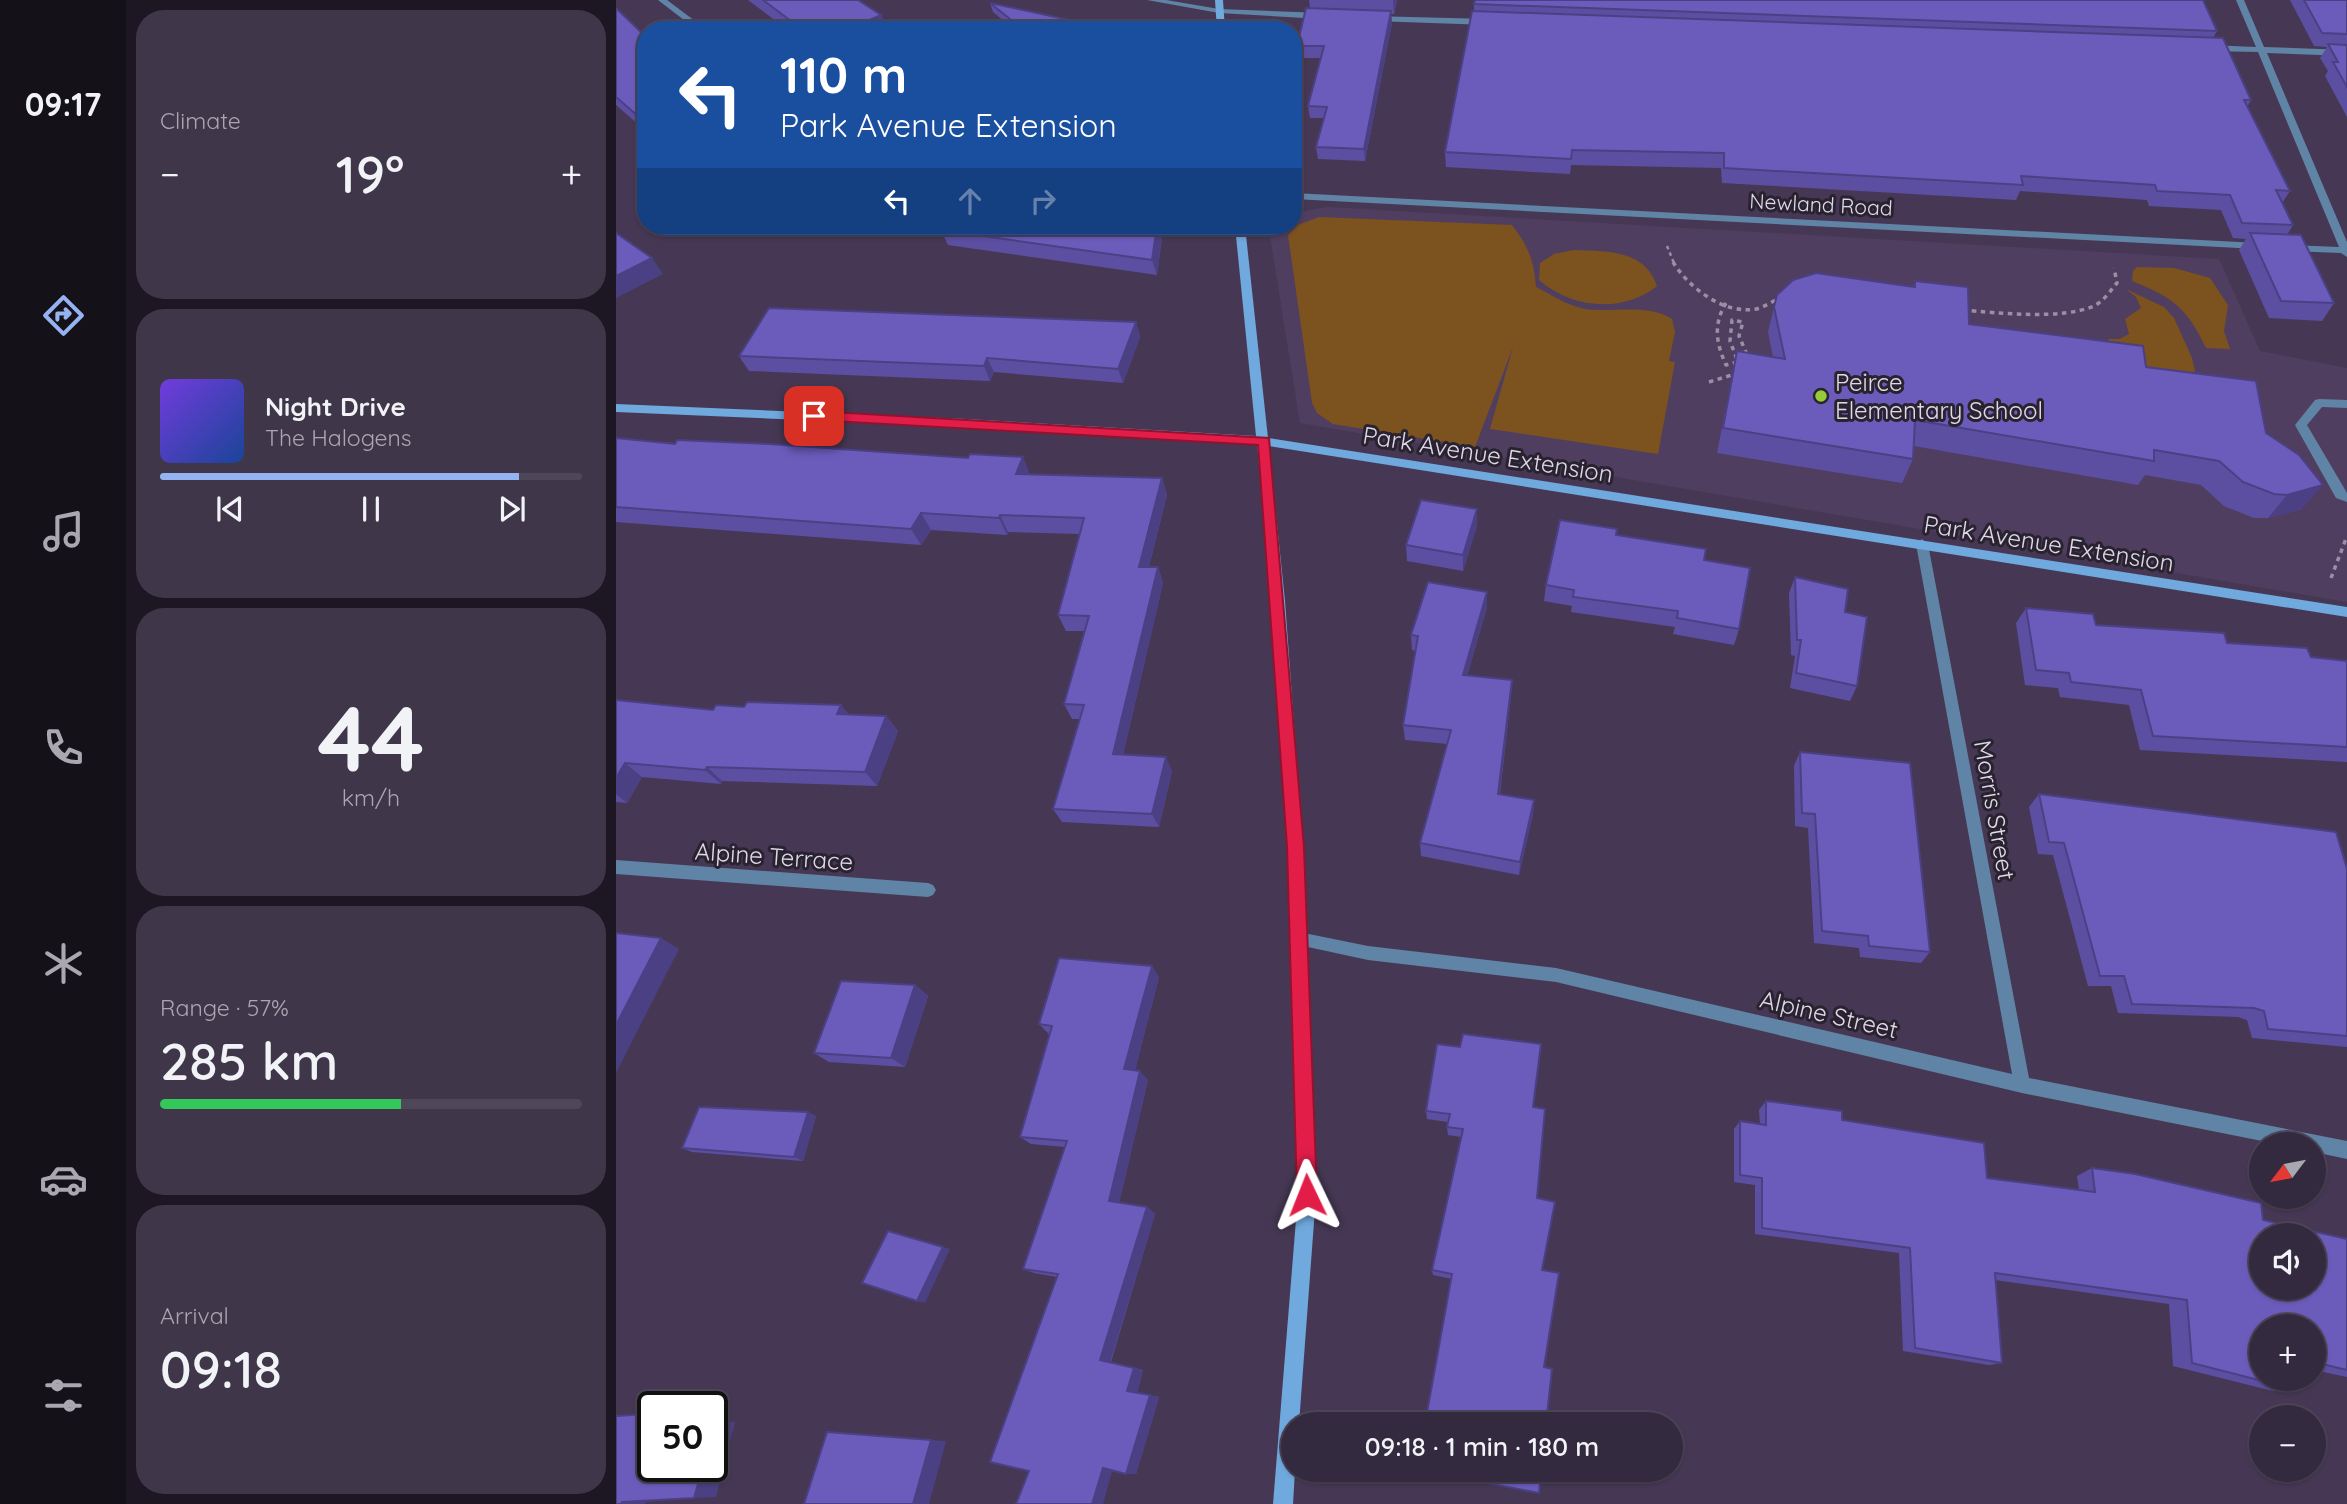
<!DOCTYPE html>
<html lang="en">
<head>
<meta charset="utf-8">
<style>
	body { margin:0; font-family:Quicksand,sans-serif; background:#3f364a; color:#f1f3f6; height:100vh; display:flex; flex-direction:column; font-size:26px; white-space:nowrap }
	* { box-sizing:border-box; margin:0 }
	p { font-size:23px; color:#a9a7b0 }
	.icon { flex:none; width:38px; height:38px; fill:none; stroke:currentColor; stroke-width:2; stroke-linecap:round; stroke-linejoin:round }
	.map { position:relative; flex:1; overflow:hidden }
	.details { display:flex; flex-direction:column; gap:10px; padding:10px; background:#1d1723; width:490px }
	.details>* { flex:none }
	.hud { position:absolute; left:21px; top:21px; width:665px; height:214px; border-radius:28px; box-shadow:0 2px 5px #0004,0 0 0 2px #4e4659; background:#1a4fa0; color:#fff; overflow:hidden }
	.needle { width:46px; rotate:238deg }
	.controls { position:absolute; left:1633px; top:1132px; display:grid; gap:14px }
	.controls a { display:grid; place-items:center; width:77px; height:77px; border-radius:50%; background:#342a3f; box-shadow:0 2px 5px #0004,0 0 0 2px #4e4659; font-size:35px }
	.speed { position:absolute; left:21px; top:1391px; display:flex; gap:14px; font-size:35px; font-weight:700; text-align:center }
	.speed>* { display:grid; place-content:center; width:91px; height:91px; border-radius:50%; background:#342a3f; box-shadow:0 2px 5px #0004,0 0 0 2px #4e4659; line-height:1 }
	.speed .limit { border:4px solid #111; border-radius:10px; background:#fff; color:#111 }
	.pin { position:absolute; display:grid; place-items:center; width:60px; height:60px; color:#fff; margin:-30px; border-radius:14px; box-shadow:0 4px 10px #0006 }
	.me { position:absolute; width:77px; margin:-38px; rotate:358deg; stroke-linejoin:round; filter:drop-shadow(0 0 5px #0008) }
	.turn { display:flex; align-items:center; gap:24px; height:147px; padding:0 28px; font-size:32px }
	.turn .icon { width:91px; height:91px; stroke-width:2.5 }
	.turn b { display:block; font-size:49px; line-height:60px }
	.lanes { display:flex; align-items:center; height:66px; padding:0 28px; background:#0003; justify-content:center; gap:35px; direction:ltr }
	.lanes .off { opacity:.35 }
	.big { font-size:52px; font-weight:600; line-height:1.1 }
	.details .tile { flex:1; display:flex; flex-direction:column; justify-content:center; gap:10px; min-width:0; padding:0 24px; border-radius:28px; background:#3f364a }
	.details .dial { align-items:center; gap:0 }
	.dial b { font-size:91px; line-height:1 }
	.song { display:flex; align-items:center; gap:21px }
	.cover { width:84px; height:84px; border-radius:10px; background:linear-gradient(135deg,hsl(260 70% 55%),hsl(220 70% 35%)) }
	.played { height:7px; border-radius:4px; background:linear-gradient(90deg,#95b2f1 85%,#4e4659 85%) }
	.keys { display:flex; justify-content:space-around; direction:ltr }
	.heat { display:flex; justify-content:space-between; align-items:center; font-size:38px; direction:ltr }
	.charge { height:10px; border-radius:5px; background:linear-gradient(90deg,#34c759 57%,#4e4659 0) }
	.trip { position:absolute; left:665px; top:1412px; width:402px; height:70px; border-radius:35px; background:#342a3f; box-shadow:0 2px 5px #0004,0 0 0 2px #4e4659; font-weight:600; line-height:70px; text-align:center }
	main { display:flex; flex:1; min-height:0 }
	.dock { display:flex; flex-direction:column; width:126px; justify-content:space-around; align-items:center; background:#151119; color:#a9a7b0 }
	.dock .icon { width:49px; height:49px }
	.dock .active { color:#95b2f1 }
	.dock b { font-size:32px; color:#f1f3f6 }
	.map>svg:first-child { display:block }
	.built { fill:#503e60 }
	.green { fill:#7c521f }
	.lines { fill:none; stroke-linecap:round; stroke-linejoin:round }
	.path-far1 { stroke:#9a8fa5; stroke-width:2.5; stroke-dasharray:3.5 3.5; stroke-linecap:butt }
	.path { stroke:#9a8fa5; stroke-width:3.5; stroke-dasharray:4.5 4.5; stroke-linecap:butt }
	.lane { fill:#6084a5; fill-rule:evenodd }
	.street { fill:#6084a5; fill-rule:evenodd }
	.secondary { fill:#70a9de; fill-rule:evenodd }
	.wall { fill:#5c4fa2 }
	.shaded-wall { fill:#4b4084 }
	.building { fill:#6b5cbc; stroke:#4b4084; stroke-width:2; fill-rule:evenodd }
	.route { fill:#e11d48; stroke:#92132f; stroke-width:2 }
	.poi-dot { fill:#97cc39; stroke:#292330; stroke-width:2.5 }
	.labels { text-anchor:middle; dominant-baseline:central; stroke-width:6; stroke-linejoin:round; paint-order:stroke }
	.far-street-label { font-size:21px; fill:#e0d7e9; stroke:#292330 }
	.poi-label { font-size:24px; fill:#e0d7e9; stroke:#292330; text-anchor:start }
	.street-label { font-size:24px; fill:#e0d7e9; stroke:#292330 }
</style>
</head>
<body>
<main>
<nav class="dock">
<b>09:17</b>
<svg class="icon active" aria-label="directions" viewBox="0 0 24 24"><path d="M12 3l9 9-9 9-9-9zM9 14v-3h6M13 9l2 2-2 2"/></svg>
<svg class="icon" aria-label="music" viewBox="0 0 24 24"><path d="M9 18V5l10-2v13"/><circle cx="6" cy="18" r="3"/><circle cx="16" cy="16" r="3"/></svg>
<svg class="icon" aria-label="phone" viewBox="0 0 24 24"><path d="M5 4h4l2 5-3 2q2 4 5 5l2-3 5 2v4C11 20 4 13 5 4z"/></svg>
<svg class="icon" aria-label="climate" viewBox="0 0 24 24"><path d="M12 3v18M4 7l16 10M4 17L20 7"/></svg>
<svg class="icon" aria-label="car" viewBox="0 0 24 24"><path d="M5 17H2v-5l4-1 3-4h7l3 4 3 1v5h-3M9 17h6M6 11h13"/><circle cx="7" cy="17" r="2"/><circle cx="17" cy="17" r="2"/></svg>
<svg class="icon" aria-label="filters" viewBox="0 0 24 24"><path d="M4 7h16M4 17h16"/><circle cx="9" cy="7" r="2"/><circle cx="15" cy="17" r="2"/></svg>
</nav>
<section class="details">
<div class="tile"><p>Climate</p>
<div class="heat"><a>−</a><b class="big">19°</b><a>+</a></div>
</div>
<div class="tile">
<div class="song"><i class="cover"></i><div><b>Night Drive</b><p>The Halogens</p></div></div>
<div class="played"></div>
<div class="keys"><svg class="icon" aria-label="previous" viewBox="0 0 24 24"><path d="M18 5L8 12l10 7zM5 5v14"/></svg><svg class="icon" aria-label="pause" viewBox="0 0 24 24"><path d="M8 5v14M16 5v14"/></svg><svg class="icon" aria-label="next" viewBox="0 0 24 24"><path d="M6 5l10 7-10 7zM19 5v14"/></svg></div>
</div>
<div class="tile dial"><b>44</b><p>km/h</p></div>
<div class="tile"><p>Range · 57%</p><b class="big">285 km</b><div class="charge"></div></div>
<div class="tile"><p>Arrival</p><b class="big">09:18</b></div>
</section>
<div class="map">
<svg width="1731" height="1504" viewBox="0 0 1731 1504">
	<rect width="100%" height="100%" fill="#463854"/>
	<!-- built -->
	<polygon class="built" points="712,207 1603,259 1644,351 1731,368 1731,602 684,423 654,236 662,226 677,226 677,213"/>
	<!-- green -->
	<g class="green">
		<path d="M703,217L896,225C912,246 918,260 920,287C936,295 950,305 969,309C996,313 1032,303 1056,319L1059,332L1053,361L1059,362L1042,454L874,429L897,347L859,447L717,424L701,413L696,403L672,235L682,225Z"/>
		<path d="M958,250C991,251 1029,250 1041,286C1006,314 955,308 923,280L924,263L938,254Z"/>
		<path d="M1521,267L1558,268L1594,278L1612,305L1608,331L1614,349L1590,348C1571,308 1558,298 1516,281L1517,271Z"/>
		<polygon points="1510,289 1548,307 1558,318 1576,358 1580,376 1499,364 1492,339 1504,339 1513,334 1509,319 1525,308 1520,297"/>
	</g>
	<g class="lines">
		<!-- path-far1 -->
		<polyline class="path-far1" points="1051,246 1058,263"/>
		<!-- path -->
		<g class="path">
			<path d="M1057,262C1072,287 1108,315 1140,309C1149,307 1157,301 1165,297"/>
			<path d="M1110,303C1097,324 1100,343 1110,365L1122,362L1114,341L1116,320L1127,322L1123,336L1132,357"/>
			<path d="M1347,310C1381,313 1446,320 1478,306C1488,301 1494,291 1501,283L1498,268"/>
			<polyline points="1093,382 1119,374"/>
			<polyline points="1715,578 1731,536"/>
		</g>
		<!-- lane -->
		<polygon class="lane" points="1703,399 1731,400 1731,408 1706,407 1691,425 1731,493 1731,502 1720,498 1679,425 1699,400"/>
		<!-- street -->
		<g class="street">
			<polygon points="42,0 51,0 91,30 81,30"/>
			<polygon points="531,0 550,0 603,9 705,13 709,16 705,19 603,13"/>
			<polygon points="1620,0 1628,0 1648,47 1731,50 1731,56 1651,53 1731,242 1731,257 1725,253 1673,251 1668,248 1673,245 1723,247 1642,52 1592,51 1588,48 1592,45 1640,47"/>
			<polygon points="754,16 873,19 877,22 873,25 757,21 753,18"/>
			<polygon points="677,193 1642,243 1647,246 1642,249 677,199"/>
			<polygon points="1306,539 1312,544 1413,1078 1731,1141 1731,1159 1698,1152 1698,1144 1661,1144 1406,1093 940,982 752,960 678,944 675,939 678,934 683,932 752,946 940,968 1396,1074 1300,544"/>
			<polygon points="0,860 312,883 317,885 320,890 317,895 312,897 0,874"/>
		</g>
		<!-- secondary -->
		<g class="secondary">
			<polygon points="599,0 607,0 609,30 601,30"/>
			<polygon points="619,226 629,226 652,438 1731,607 1731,617 653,446 669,601 687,847 700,1195 683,1424 677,1424 677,1470 679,1470 677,1504 657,1504 682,1195 673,847 657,601 641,445 351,427 0,412 0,404 351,419 640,436"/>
		</g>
	</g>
	<!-- wall -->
	<g class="wall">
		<polygon points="132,0 242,0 265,15 271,30 172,30"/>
		<polygon points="693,0 781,0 778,14 775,14 776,23 749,161 702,159 700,147 708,118 694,118 692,106 705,58 683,58 681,46 694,8"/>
		<polygon points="1674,0 1731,0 1731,117 1709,76 1712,71 1704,58 1711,47 1698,46"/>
		<polygon points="374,3 497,30 399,30 377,12"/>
		<polygon points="858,4 1601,31 1597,38 1635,100 1631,107 1674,191 1666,203 1677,225 1671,235 1718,303 1706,321 1653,318 1623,250 1630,239 1617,238 1605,210 1533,206 1531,200 1404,191 1400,200 1106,183 1105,168 955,165 954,174 830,167 829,152 858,11"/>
		<polygon points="0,8 30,37 30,131 0,105"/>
		<polygon points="325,230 547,230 541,275 332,245"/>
		<polygon points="1299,281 1353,324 1530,367 1650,433 1686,509 1652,518 1638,518 1608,506 1585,485 1529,475 1522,485 1298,446 1297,459 1286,483 1101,453 1121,351 1157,357 1152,332 1161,295 1297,287"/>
		<polygon points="520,322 524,337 507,383 378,372 374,381 133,371 123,356"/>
		<polygon points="0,438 414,474 546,478 551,495 533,567 542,567 547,583 507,755 556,771 543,827 446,822 437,809 464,719 456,719 448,704 468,631 450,631 442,615 464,534 392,532 391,535 315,530 305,545 0,522"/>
		<polygon points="861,526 847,571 791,561 790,545"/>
		<polygon points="1000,535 1088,560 1123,629 1118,645 1057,634 1059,627 955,612 956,606 928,601 930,585"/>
		<polygon points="1179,577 1229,612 1241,686 1234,701 1174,688 1179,656 1175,655 1173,593"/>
		<polygon points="871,592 871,607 851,676 896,680 895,695 884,794 918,800 917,814 903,875 805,856 804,843 832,744 789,740 787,725 800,651 796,650 795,635"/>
		<polygon points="1410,608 1480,625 1611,643 1695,657 1731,661 1731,762 1524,750 1513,705 1444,697 1442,688 1409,685 1400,623"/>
		<polygon points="0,700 97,710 270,716 282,731 261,786 106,781 105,784 26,777 11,803 0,802"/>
		<polygon points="1184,752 1314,952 1305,963 1244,957 1243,948 1198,943 1192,828 1179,826 1178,766"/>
		<polygon points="1423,794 1731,869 1731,1047 1636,1038 1631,1020 1622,1017 1502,1013 1495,986 1472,986 1437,855 1422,854 1413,807"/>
		<polygon points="543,977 519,1070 532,1080 503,1203 531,1207 539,1214 495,1362 527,1370 521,1393 543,1397 520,1474 510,1474 496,1471 413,1471 441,1277 418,1273 407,1269 449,1147 415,1144 404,1137 433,1034 423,1024"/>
		<polygon points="299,985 312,996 289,1067 213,1062 198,1053"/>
		<polygon points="1150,1101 1226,1120 1371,1178 1463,1190 1461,1176 1476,1168 1647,1220 1731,1239 1731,1377 1698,1370 1698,1326 1645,1326 1678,1389 1657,1391 1557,1366 1553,1304 1379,1280 1386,1363 1373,1365 1287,1351 1283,1253 1139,1234 1139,1185 1118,1182 1118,1129 1124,1121 1144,1124 1143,1110"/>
		<polygon points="917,1107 921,1198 926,1270 930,1424 836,1279 817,1275 816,1270 845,1137 832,1135 831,1127 832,1122 811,1119 810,1111"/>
		<polygon points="200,1116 187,1161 76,1152 66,1148"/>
	</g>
	<!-- shaded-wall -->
	<g class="shaded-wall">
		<polygon points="777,0 781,0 778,14"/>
		<polygon points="775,11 776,23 749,161 748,149"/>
		<polygon points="265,15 271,30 231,30"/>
		<polygon points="541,226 546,226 547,230 541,275 536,260"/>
		<polygon points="36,258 47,274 0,298 0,276"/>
		<polygon points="520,322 524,337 507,383 502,369"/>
		<polygon points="371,358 378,372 374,381 368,366"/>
		<polygon points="407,457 414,474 400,474"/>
		<polygon points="546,478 551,495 529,583 523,567"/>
		<polygon points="1707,485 1686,509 1652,518 1671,495"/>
		<polygon points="861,509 861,526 847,571 847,555"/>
		<polygon points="305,513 315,530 305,545 295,529"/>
		<polygon points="384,515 392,532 391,535 383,518"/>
		<polygon points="542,567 547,583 504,768 497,754"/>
		<polygon points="871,592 871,607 847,690 847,675"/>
		<polygon points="896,680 895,695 882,807 882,794"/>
		<polygon points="225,705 238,720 221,714"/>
		<polygon points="270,716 282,731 261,786 249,772"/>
		<polygon points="550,757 556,771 543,827 536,814"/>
		<polygon points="9,763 26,777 11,803 0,794 0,778"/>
		<polygon points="91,767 106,781 105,784 89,770"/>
		<polygon points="918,800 917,814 903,875 904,862"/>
		<polygon points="45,938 63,949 0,1073 0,1025"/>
		<polygon points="536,966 543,977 517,1078 508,1069"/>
		<polygon points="299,985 312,996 289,1067 275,1058"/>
		<polygon points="524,1071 532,1080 502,1208 493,1201"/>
		<polygon points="192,1112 200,1116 187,1161 178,1157"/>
		<polygon points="531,1207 539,1214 494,1363 484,1360"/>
		<polygon points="327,1247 334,1249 309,1303 301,1301"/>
		<polygon points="518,1368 527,1370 521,1393 511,1391"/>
		<polygon points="534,1395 543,1397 520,1474 510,1474"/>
		<polygon points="32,1414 37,1414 37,1426 28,1426"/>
		<polygon points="98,1421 119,1422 100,1497 78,1498 87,1466 96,1466 96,1429"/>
		<polygon points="315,1440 330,1441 313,1504 297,1504"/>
		<polygon points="487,1468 497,1468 487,1504 476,1504"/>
		<polygon points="30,1501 29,1504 5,1504 6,1502"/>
	</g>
	<!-- building -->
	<g class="building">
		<polygon points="147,0 242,0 265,15 231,30 187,30"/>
		<polygon points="859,0 1587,0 1601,31 858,4"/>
		<polygon points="1688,0 1731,0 1731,34 1706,33"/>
		<polygon points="374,3 495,29 497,30 408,30"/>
		<polygon points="0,8 30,37 30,123 0,97"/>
		<polygon points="690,8 775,11 748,149 700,147 711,107 692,106 708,46 681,46"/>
		<polygon points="856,11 1607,38 1635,100 1628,100 1674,191 1660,190 1677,225 1626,223 1614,195 1541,191 1539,185 1405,176 1407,185 1108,168 1108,153 956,150 955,159 829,152"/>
		<polygon points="1712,44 1731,45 1731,87 1717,62 1722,62"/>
		<polygon points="328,226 541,226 536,260 325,230"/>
		<polygon points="0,233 36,258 0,276"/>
		<polygon points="1634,233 1685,235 1718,303 1665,301"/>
		<polygon points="1200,273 1299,287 1299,281 1352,287 1353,324 1527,346 1530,367 1640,381 1650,433 1683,455 1707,485 1671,495 1658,494 1627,482 1603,461 1538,450 1538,461 1299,420 1297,459 1107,428 1121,351 1169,359 1158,307 1161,295 1177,280"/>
		<polygon points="153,308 520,322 502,369 371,358 368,366 123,356"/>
		<polygon points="0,438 59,444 61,440 153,444 352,458 354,454 407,457 400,474 546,478 523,567 542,567 497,754 550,757 536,814 437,809 468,705 448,704 473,616 442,615 468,518 384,515 383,518 305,513 295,529 0,507"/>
		<polygon points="805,500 861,509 847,555 790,545"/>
		<polygon points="944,520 1001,529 1000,535 1090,549 1088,560 1134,568 1123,629 1061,618 1062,611 957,597 958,590 930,585"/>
		<polygon points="1179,577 1232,589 1229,612 1251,617 1241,686 1180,673 1185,640 1181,640"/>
		<polygon points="812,582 871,592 847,675 896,680 882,794 918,800 904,862 804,843 835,730 787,725 802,636 795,635"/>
		<polygon points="1410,608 1477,614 1480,625 1608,633 1611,643 1691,648 1695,657 1731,661 1731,747 1537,736 1525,690 1455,682 1453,673 1420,670"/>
		<polygon points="0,700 97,710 100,705 128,707 131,702 225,705 221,714 270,716 249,772 91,767 89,770 9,763 0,778"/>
		<polygon points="1184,752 1294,763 1314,952 1253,946 1252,936 1206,931 1199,814 1186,813"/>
		<polygon points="1423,794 1720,832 1731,869 1731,1036 1652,1029 1648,1011 1638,1008 1516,1004 1508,976 1484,976 1448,843 1433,842"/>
		<polygon points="0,933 45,938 0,1025"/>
		<polygon points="443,958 536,966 508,1069 524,1071 493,1201 531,1207 484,1360 518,1368 511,1391 534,1395 510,1474 487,1468 476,1504 400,1504 413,1471 374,1462 442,1274 407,1269 451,1141 404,1137 436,1026 423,1024"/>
		<polygon points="225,981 299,985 275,1058 198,1053"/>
		<polygon points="847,1034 925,1044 917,1107 929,1109 921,1198 939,1202 926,1270 943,1273 928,1367 936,1369 930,1424 809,1424 836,1274 816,1270 847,1129 831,1127 834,1114 810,1111 821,1044 844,1047"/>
		<path d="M1150,1101L1226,1111V1120L1368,1143L1371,1178L1479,1192L1476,1168L1519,1174L1645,1203L1647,1220L1731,1239V1370L1698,1362V1326H1645V1379H1677L1678,1389L1576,1363L1571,1300L1379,1273L1386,1363L1299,1348L1294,1248L1146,1228V1178L1124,1175V1121L1150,1125ZM1645,1236H1698V1288H1645Z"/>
		<polygon points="83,1107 192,1112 178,1157 66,1148"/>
		<polygon points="272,1231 327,1247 301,1301 246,1283"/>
		<polygon points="32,1414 28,1426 37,1425 37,1466 87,1466 78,1498 6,1502 5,1504 0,1504 0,1416"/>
		<polygon points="211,1432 315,1440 297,1504 188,1504"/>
		<polygon points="825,1470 925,1470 923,1493 824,1474"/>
	</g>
	<!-- route -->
	<polygon class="route" points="198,411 653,438 688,847 701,1195 698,1202 691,1205 684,1202 681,1195 671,847 642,445 198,420 191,416"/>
	<!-- markers -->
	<circle class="poi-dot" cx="1205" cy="396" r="7"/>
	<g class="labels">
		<!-- far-street labels -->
		<g class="far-street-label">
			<text transform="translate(1205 204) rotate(3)">Newland Road</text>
		</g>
		<!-- poi labels -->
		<g class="poi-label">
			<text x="1219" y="382">Peirce<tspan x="1219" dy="28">Elementary School</tspan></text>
		</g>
		<!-- street labels -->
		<g class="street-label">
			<text transform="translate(872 454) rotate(9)">Park Avenue Extension</text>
			<text transform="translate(1433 543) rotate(9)">Park Avenue Extension</text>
			<text transform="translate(1379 810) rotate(80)">Morris Street</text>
			<text transform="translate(158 856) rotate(4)">Alpine Terrace</text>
			<text transform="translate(1213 1014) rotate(13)">Alpine Street</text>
		</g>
	</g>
</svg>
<div class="controls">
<a><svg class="needle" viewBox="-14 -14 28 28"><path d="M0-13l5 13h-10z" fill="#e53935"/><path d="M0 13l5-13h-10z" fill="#a9a7b0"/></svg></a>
<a><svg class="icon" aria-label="sound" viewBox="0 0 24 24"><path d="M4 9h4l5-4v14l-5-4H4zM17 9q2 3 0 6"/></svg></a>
<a>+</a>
<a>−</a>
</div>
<div class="speed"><div class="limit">50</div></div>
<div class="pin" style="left:198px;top:416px;background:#d93025"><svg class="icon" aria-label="arrive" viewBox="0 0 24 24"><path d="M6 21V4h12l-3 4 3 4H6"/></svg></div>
<svg class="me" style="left:691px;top:1195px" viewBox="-20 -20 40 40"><path d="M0-17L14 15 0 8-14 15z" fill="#e11d48" stroke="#fff" stroke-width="4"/></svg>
<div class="trip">09:18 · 1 min · 180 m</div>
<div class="hud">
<div class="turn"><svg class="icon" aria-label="left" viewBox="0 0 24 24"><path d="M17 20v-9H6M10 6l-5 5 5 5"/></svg><div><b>110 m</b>Park Avenue Extension</div></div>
<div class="lanes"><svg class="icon" aria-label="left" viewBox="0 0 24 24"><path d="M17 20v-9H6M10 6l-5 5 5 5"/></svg><svg class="icon off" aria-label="ahead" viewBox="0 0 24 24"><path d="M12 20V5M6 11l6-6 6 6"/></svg><svg class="icon off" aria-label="right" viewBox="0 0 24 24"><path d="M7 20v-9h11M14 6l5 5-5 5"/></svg></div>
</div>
</div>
</main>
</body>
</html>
